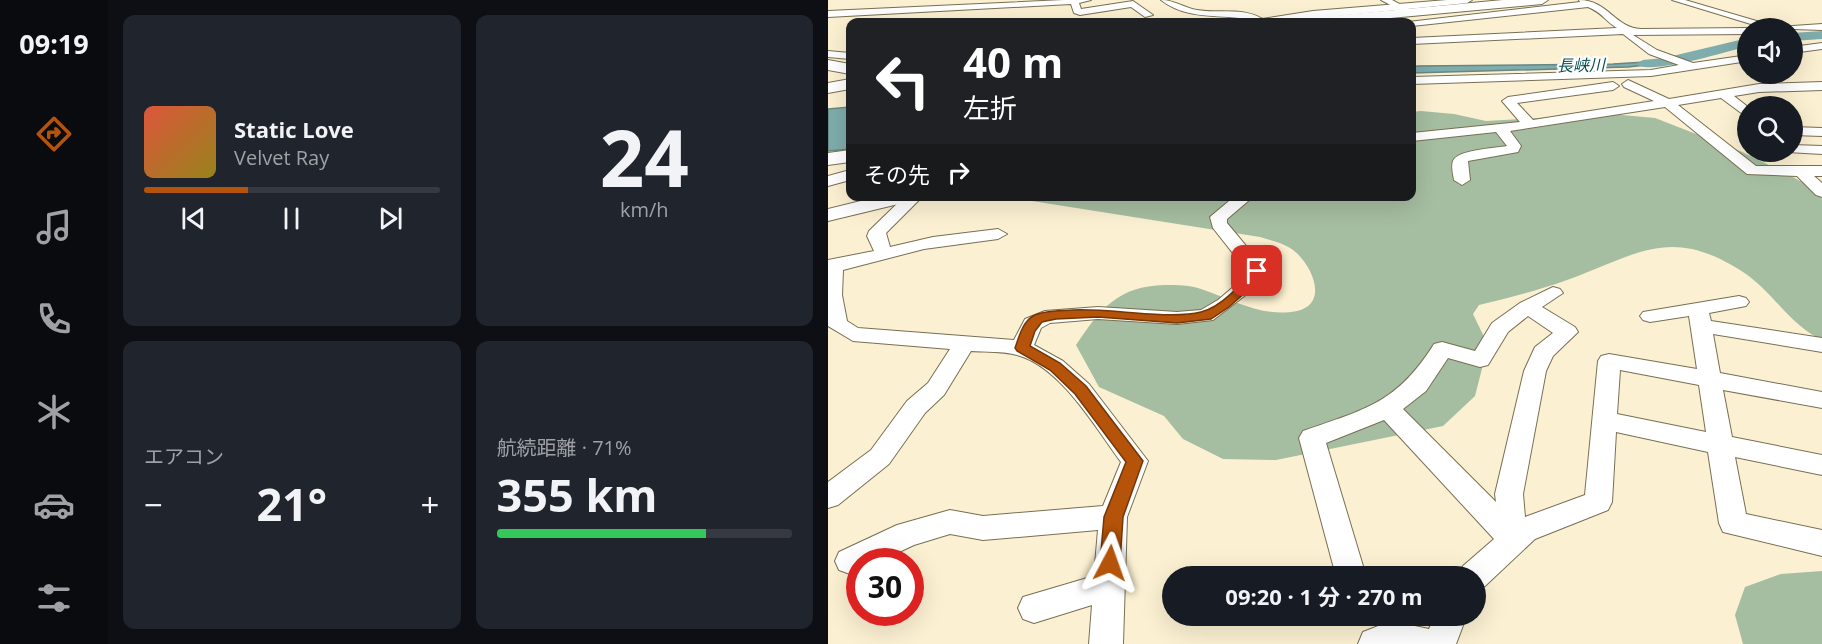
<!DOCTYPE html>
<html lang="ja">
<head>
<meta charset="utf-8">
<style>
	body { margin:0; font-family:"Open Sans","Noto Sans JP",sans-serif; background:#20242c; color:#f1f3f6; height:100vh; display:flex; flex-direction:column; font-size:22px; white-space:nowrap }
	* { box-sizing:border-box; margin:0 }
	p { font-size:20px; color:#9ea1a6 }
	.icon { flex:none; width:33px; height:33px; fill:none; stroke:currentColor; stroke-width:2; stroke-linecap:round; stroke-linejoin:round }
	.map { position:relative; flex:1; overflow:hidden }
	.drawer { display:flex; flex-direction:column; gap:15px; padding:15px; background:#0d0f14; width:720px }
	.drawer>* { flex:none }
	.top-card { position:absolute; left:18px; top:18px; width:570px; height:183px; border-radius:12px; box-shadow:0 6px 24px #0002; background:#202124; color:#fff; overflow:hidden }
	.fabs { position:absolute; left:909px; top:18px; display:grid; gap:12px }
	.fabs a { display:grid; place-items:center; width:66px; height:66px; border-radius:50%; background:#171b24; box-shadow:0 6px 24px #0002; font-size:30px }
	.speed { position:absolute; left:18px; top:548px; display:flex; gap:12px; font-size:30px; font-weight:700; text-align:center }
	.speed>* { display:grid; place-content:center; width:78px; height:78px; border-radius:50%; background:#171b24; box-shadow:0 6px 24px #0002; line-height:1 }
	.speed .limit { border:9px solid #d22; background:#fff; color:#111 }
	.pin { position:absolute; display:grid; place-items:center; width:51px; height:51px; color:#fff; margin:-26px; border-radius:12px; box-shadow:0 3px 9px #0006 }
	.me { position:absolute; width:66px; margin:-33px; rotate:4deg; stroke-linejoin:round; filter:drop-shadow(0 0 4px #0008) }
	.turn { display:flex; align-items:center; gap:21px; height:126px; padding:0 18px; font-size:27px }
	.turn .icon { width:78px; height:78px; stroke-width:2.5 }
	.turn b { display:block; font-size:42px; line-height:51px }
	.then { display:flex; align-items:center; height:57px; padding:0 18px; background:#0003; gap:12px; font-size:22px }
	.big { font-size:45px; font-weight:700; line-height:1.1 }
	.drawer .tile { flex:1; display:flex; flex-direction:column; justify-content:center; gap:9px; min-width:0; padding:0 21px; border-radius:12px; background:#20242c }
	.drawer .dial { align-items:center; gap:0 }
	.dial b { font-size:78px; line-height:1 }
	.song { display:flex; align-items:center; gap:18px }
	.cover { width:72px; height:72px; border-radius:9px; background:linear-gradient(135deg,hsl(10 70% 55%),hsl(50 70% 35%)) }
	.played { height:6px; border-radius:3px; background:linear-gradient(90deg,#b45309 35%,#363941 35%) }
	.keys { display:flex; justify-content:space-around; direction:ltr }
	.heat { display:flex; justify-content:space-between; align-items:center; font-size:33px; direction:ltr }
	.charge { height:9px; border-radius:4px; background:linear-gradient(90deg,#34c759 71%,#363941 0) }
	.drawer .tiles { flex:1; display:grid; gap:15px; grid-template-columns:repeat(2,1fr) }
	.trip { position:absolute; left:334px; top:566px; width:324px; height:60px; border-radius:30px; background:#171b24; box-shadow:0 6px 24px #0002; font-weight:700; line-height:60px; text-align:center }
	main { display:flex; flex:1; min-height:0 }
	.dock { display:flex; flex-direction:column; width:108px; justify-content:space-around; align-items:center; background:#090b0e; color:#9ea1a6 }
	.dock .icon { width:42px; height:42px }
	.dock .on { color:#b45309 }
	.dock b { font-size:27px; color:#f1f3f6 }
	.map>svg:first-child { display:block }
	.forest { fill:#a5bda0 }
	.water { fill:#7facac; stroke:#688682; stroke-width:1.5 }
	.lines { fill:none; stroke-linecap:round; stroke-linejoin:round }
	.river { fill:#7facac; fill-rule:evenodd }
	.minor-casing { stroke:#786f53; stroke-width:2 }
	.major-casing { stroke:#786f53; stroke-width:2 }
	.highway-casing { stroke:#786f53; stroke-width:2 }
	.minor { fill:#fff; fill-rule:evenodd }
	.major { fill:#fff; fill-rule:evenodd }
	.highway { fill:#fff; fill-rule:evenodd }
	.route { fill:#b45309; stroke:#753606; stroke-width:1.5 }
	.labels { text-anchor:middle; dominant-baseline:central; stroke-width:4.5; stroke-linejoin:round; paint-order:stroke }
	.far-water-label { font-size:16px; font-style:italic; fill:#074e4e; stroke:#fff }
</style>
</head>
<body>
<main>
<nav class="dock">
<b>09:19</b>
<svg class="icon on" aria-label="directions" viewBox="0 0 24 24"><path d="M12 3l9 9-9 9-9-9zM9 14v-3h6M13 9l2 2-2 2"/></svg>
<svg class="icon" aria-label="music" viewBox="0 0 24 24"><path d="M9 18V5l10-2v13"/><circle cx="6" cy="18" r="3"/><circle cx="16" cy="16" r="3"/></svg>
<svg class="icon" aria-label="phone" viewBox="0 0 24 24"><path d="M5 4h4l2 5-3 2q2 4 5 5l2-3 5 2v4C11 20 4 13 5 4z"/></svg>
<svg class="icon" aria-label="climate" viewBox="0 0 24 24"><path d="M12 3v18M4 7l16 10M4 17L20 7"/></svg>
<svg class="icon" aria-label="car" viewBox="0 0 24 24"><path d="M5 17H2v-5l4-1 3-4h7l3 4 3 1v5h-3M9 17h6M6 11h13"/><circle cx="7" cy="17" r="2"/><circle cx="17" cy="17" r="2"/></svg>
<svg class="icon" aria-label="filters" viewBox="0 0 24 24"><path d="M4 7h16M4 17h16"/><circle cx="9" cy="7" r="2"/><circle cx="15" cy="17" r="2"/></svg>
</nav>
<section class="drawer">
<div class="tiles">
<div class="tile">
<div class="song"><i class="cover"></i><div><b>Static Love</b><p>Velvet Ray</p></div></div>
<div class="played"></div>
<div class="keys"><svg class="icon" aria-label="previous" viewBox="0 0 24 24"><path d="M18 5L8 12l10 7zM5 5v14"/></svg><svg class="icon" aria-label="pause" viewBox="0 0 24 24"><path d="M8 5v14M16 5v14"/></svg><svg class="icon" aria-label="next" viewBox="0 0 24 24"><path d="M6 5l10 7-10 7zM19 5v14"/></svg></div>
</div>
<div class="tile dial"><b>24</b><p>km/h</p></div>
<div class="tile"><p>エアコン</p>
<div class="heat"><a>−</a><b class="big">21°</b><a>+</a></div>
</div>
<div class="tile"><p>航続距離 · 71%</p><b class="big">355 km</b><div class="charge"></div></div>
</div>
</section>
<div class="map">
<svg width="994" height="644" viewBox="0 0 994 644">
	<rect width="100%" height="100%" fill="#fbf0d1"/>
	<!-- forest -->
	<g class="forest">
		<path d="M593,111L626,114L658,121L783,114L827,118L912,151L963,176L985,188L994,199V340C962,325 944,291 915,272C842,225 811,254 739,280C711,290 681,298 651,305L645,314L660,345L647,396L615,426L448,460L395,459L355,439L336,416L271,387L248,345C272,309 290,286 337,285C348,285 363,285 373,289C406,300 434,318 469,311C504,303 481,259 462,248C453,242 441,240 432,237L179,197L584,196V112Z"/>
		<polygon points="994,571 994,644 915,644 907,615 917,587 953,574"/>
	</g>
	<!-- water -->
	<g class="water">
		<polygon points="834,61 846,62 800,67 584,73 584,67 590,66 785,64"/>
		<polygon points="22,107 22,149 0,151 0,109"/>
	</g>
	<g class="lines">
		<!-- river -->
		<g class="river">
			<polygon points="994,31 994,39 964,41 964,33"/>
			<path d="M920,38V46C901,51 820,76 808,64L815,60L836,58Z"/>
		</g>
		<defs>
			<g id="minor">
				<polygon points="236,0 263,0 251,3 253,9 305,1 325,15 317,17 303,7 252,15 246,13 243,4 0,17 0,11"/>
				<path d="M333,0C347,0 356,8 369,10C392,14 419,6 439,22C428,23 421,18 411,18C383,15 356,18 333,0Z"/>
				<polygon points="553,0 564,0 581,9 574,11"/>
				<path d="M751,0C780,0 787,28 813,29L920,28H922L920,34L805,35L829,50L865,63L920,55V61L823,76L584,84V77L823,70L851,65L821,54L795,34L584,44V38L789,28C776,20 776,14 760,7L584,26V22H580L752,2Z"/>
				<polygon points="844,0 857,0 949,27 994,24 994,30 936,28"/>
				<polygon points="994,43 994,49 964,53 964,47"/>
				<polygon points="0,51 22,53 22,59 0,57"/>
				<path d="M800,80L841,99L931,84L994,82V90L931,92L906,96L920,107V118L893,98L850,105L928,166H994V176H986L994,183V197L988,195L969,176L919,174L837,107L682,131L693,146L690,152L640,161L642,180L634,185L626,180C625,174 623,167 625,161C629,150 666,148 679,146L668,132L584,141V133L692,122L674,101L680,97L785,82L791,86L785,90L689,103L705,120L826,101L796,87L794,84Z"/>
				<polygon points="964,127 994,128 994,136 964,135"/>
				<polygon points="964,145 994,146 994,154 959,152 964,152"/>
				<polygon points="22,170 22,180 0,186 0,176"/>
				<path d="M77,196H95L58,233L62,247L105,237L170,229L179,234L170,239L96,249L15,270L14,295L19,321L30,328L186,340L197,319L217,311L270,307L349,312L373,310L390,300L417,277L419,271L385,228L382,217L407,196H426L399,219V223L439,271L432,284L385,320L349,324L270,319L222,323L213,328L206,345L235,361L261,384L320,461L299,517L295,644H261L264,605L206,623L195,619L190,608L195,597L266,576L270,530L155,540L122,534L86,545L52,561H32V571L22,574L11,570L7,561L11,552L69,525L122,510L155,516L275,506L293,462C267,427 233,367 189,355C175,351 157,352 143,351L116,395L97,413L61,464L10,505L0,508V482L43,450L79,401L100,383L122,349L25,341L0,326V260L46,251L39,236L41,231Z"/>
				<path d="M725,287L732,289L735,293L714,307L747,327L750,332L725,356L718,371L695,494L697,517L757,495L770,361L773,356L781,354L869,369L861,316L822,322L815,320L812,316L815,312L911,296L918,298L921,302L918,306L881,313L883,321L994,338V352L885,334L892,373L994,392V408L895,390L904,437L994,455V475L907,457L918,514L994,530V556L895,532L891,523L880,452L788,432L784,502L780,510L707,539L657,586L648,589V576H631L635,566L666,539L556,420L498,443L538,576H508L471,438L475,431C538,409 569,403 606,344L614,342L647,351L664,323L692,303ZM700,316L725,333L707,347L696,371L667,494L668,502L575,409L598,391L620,358L652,367L660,365L680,332ZM792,370L871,385L878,432L789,414Z"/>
				<polygon points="607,615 639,615 628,644 530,644 535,632 563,621 601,629"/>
			</g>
			<g id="major">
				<polygon points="619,0 644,0 639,3 450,22 428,22 434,19 485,11"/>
				<polygon points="53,196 89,196 87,200 0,221 0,209"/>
			</g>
			<g id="highway">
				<polygon points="675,0 720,0 714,4 519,22 475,22 482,18"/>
				<polygon points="0,60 22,64 22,74 0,70"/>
				<polygon points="22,79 22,89 0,93 0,83"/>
				<polygon points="22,150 22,162 0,165 0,153"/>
			</g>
		</defs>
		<!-- minor casing -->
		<use href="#minor" class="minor-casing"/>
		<!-- major casing -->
		<use href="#major" class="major-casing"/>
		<!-- highway casing -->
		<use href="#highway" class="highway-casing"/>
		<!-- minor -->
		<use href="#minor" class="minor"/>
		<!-- major -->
		<use href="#major" class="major"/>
		<!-- highway -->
		<use href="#highway" class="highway"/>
	</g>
	<!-- route -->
	<path class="route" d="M429,267L435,271L429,282L401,307L383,319L349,323L270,317L228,319L214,322L207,331L202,346L232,363L258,386L315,461L295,517L292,563L289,569L282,572L275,569L272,563L276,517L298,462L247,394L222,370L189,351L187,348C191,337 194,323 205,316C215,310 234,311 245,310C282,308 341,320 373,312C393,307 415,284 424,268Z"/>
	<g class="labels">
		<!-- far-water labels -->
		<g class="far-water-label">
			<text transform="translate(753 65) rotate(-1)">長峡川</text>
		</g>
	</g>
</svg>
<div class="fabs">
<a><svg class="icon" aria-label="sound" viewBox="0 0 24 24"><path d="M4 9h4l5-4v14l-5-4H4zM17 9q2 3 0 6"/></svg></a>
<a><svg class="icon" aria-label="search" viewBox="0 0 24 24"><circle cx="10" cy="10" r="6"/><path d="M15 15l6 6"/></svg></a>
</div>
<div class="speed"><div class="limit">30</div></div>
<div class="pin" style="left:429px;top:271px;background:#d93025"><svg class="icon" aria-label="arrive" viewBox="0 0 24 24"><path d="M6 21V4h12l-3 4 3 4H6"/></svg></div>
<svg class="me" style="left:282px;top:563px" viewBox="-20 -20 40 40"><path d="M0-17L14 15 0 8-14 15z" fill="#b45309" stroke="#fff" stroke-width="4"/></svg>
<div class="trip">09:20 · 1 分 · 270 m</div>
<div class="top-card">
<div class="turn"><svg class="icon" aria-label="left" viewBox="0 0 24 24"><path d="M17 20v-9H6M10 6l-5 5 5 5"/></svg><div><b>40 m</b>左折</div></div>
<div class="then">その先<svg class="icon" aria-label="right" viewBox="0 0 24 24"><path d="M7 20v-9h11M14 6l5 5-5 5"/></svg></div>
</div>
</div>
</main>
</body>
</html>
